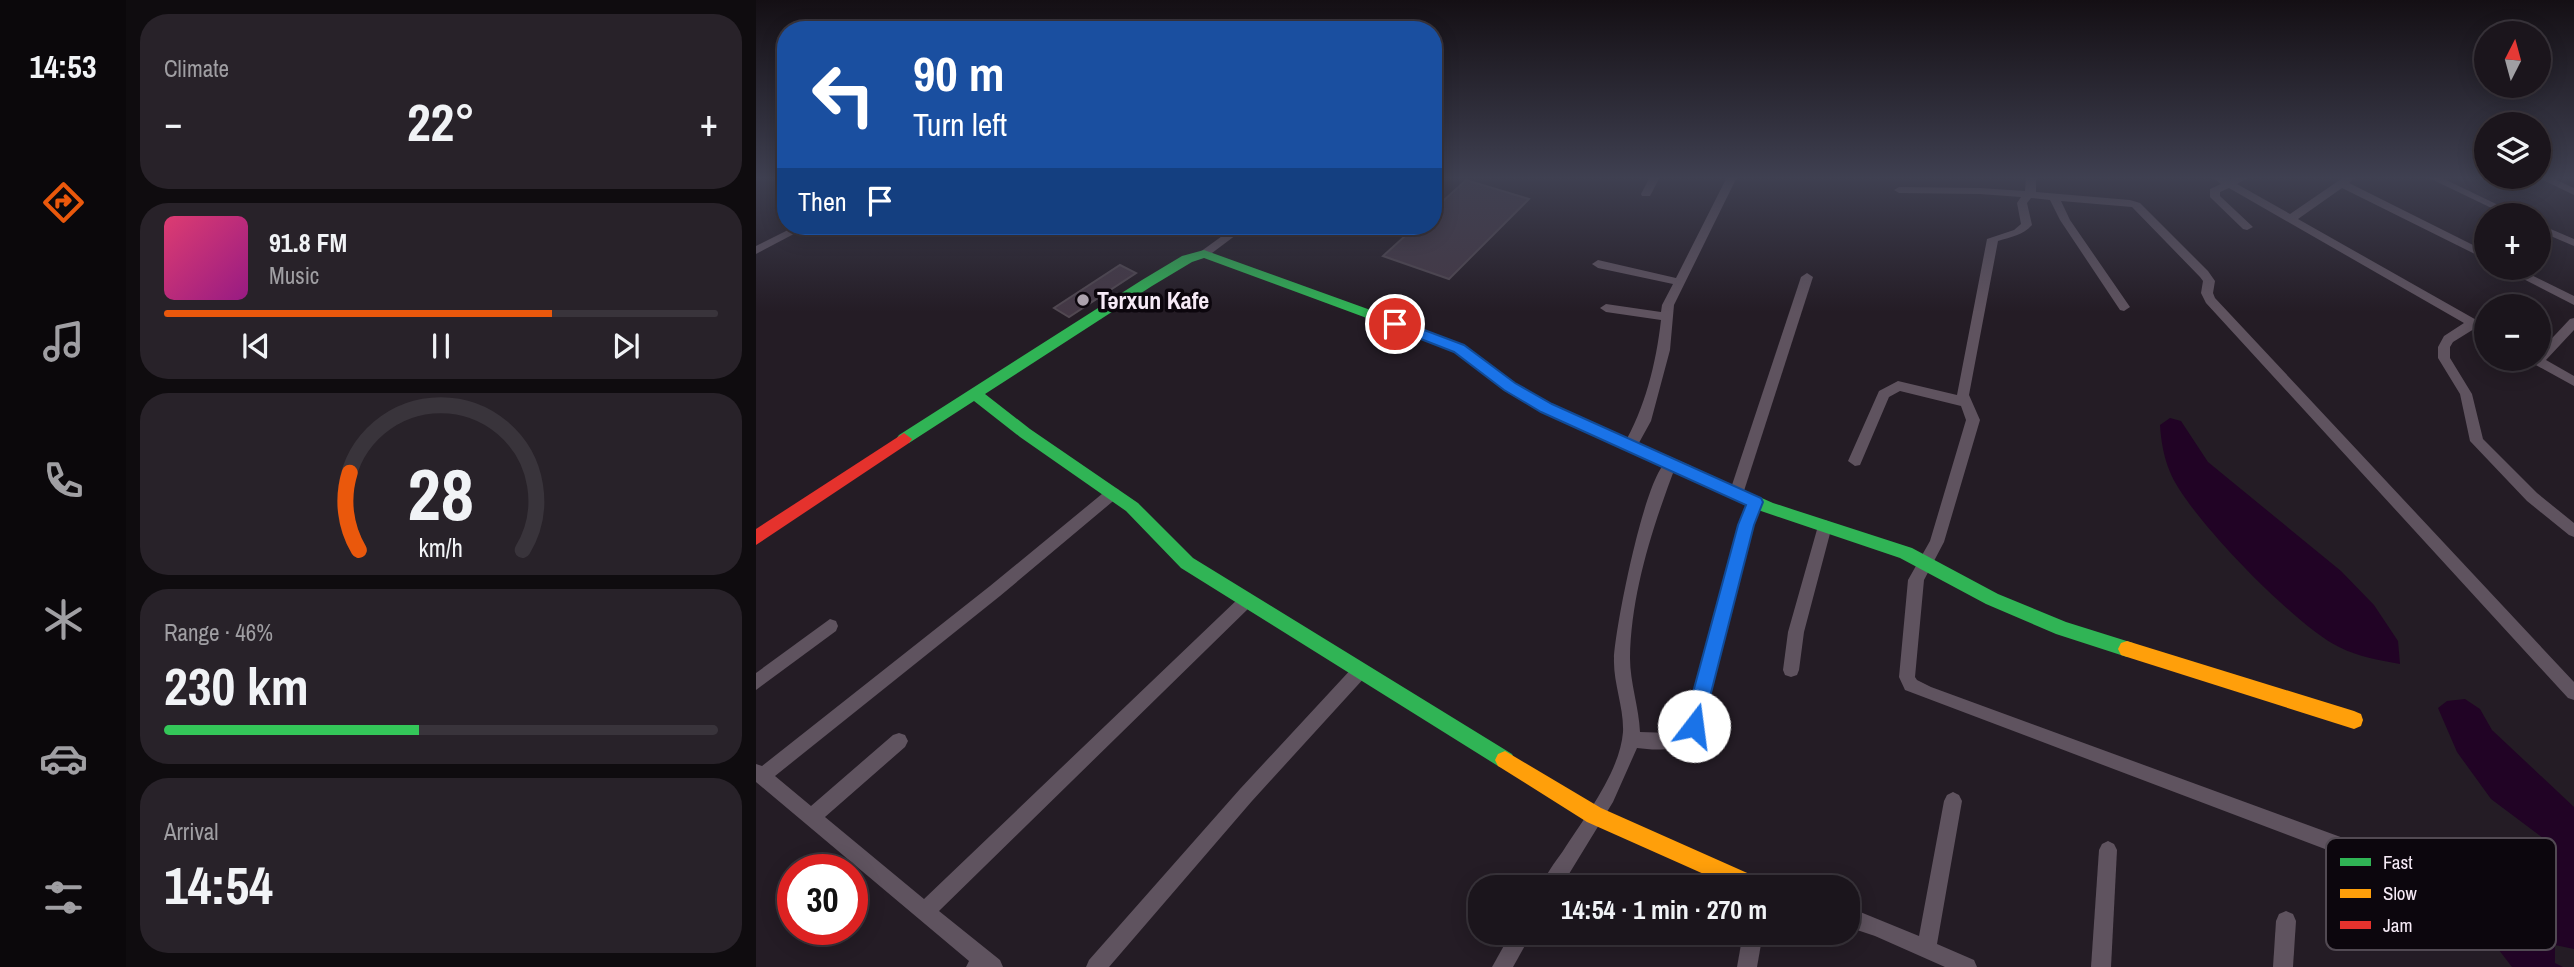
<!DOCTYPE html>
<html lang="en">
<head>
<meta charset="utf-8">
<style>
	body { margin:0; font-family:"Archivo Narrow",sans-serif; background:#282229; color:#f1f3f6; height:100vh; display:flex; flex-direction:column; font-size:26px; white-space:nowrap }
	* { box-sizing:border-box; margin:0 }
	p { font-size:23px; color:#a09fa3 }
	.icon { flex:none; width:38px; height:38px; fill:none; stroke:currentColor; stroke-width:2; stroke-linecap:round; stroke-linejoin:round }
	.map { position:relative; flex:1; overflow:hidden }
	.details { display:flex; flex-direction:column; gap:14px; padding:14px; background:#0f0c0f; width:630px }
	.details>* { flex:none }
	.hud { position:absolute; left:21px; top:21px; width:665px; height:214px; border-radius:28px; box-shadow:0 4px 18px #0003,0 0 0 2px #39343b; background:#1a4fa0; color:#fff; overflow:hidden }
	.needle { width:46px; rotate:6deg }
	.controls { position:absolute; left:1718px; top:21px; display:grid; gap:14px }
	.controls a { display:grid; place-items:center; width:77px; height:77px; border-radius:50%; background:#1b151c; box-shadow:0 4px 18px #0003,0 0 0 2px #39343b; font-size:35px }
	.speed { position:absolute; left:21px; top:854px; display:flex; gap:14px; font-size:35px; font-weight:700; text-align:center }
	.speed>* { display:grid; place-content:center; width:91px; height:91px; border-radius:50%; background:#1b151c; box-shadow:0 4px 18px #0003,0 0 0 2px #39343b; line-height:1 }
	.speed .limit { border:10px solid #d22; background:#fff; color:#111 }
	.pin { position:absolute; display:grid; place-items:center; width:60px; height:60px; color:#fff; margin:-30px; border:4px solid #fff; border-radius:50%; box-shadow:0 2px 7px #0007 }
	.me { position:absolute; width:77px; margin:-38px; rotate:15deg; stroke-linejoin:round; filter:drop-shadow(0 0 5px #0008) }
	.turn { display:flex; align-items:center; gap:24px; height:147px; padding:0 21px; font-size:32px }
	.turn .icon { width:91px; height:91px; stroke-width:2.5 }
	.turn b { display:block; font-size:49px; line-height:60px }
	.then { display:flex; align-items:center; height:66px; padding:0 21px; background:#0003; gap:14px; font-size:26px }
	.big { font-size:52px; font-weight:800; line-height:1.1 }
	.details .card { flex:1; display:flex; flex-direction:column; justify-content:center; gap:10px; min-width:0; padding:0 24px; border-radius:28px; background:#282229 }
	.details .dial { align-items:center; gap:0 }
	.dial svg { height:182px; overflow:visible; fill:none; stroke:#39343b; stroke-width:7; stroke-linecap:round; text-anchor:middle }
	.dial text { fill:#f1f3f6; stroke:none }
	.song { display:flex; align-items:center; gap:21px }
	.cover { width:84px; height:84px; border-radius:10px; background:linear-gradient(135deg,hsl(340 70% 55%),hsl(310 70% 35%)) }
	.played { height:7px; border-radius:4px; background:linear-gradient(90deg,#ea580c 70%,#39343b 70%) }
	.keys { display:flex; justify-content:space-around; direction:ltr }
	.heat { display:flex; justify-content:space-between; align-items:center; font-size:38px; direction:ltr }
	.charge { height:10px; border-radius:5px; background:linear-gradient(90deg,#34c759 46%,#39343b 0) }
	.trip { position:absolute; left:712px; top:875px; width:392px; height:70px; border-radius:28px; background:#1b151c; box-shadow:0 4px 18px #0003,0 0 0 2px #39343b; font-weight:800; line-height:70px; text-align:center }
	main { display:flex; flex:1; min-height:0 }
	.dock { display:flex; flex-direction:column; width:126px; justify-content:space-around; align-items:center; background:#0b080b; color:#a09fa3 }
	.dock .icon { width:49px; height:49px }
	.dock .selected { color:#ea580c }
	.dock b { font-size:32px; color:#f1f3f6 }
	.map>svg:first-child { display:block }
	.water { fill:#210325 }
	.building { fill:#443845; stroke:#514851; stroke-width:2 }
	.lines { fill:none; stroke-linecap:round; stroke-linejoin:round }
	.street { fill:#5f535f; fill-rule:evenodd }
	.fast { fill:#30b455; fill-rule:evenodd }
	.slow { fill:#ff9f0a; fill-rule:evenodd }
	.jam { fill:#e5322d; fill-rule:evenodd }
	.route { fill:#1a73e8; stroke:#114b97; stroke-width:2 }
	.poi-dot { fill:#aca2ad; stroke:#0c060d; stroke-width:2.5 }
	.labels { text-anchor:middle; dominant-baseline:central; stroke-width:7; stroke-linejoin:round; paint-order:stroke }
	.poi-label { font-size:24px; font-weight:bold; fill:#f6eaf6; stroke:#0c060d; text-anchor:start }
	.key { fill:#0c060d; stroke:#524a53; stroke-width:2 }
	.key-label { font-size:19px; fill:#f6eaf6 }
</style>
</head>
<body>
<main>
<nav class="dock">
<b>14:53</b>
<svg class="icon selected" aria-label="directions" viewBox="0 0 24 24"><path d="M12 3l9 9-9 9-9-9zM9 14v-3h6M13 9l2 2-2 2"/></svg>
<svg class="icon" aria-label="music" viewBox="0 0 24 24"><path d="M9 18V5l10-2v13"/><circle cx="6" cy="18" r="3"/><circle cx="16" cy="16" r="3"/></svg>
<svg class="icon" aria-label="phone" viewBox="0 0 24 24"><path d="M5 4h4l2 5-3 2q2 4 5 5l2-3 5 2v4C11 20 4 13 5 4z"/></svg>
<svg class="icon" aria-label="climate" viewBox="0 0 24 24"><path d="M12 3v18M4 7l16 10M4 17L20 7"/></svg>
<svg class="icon" aria-label="car" viewBox="0 0 24 24"><path d="M5 17H2v-5l4-1 3-4h7l3 4 3 1v5h-3M9 17h6M6 11h13"/><circle cx="7" cy="17" r="2"/><circle cx="17" cy="17" r="2"/></svg>
<svg class="icon" aria-label="filters" viewBox="0 0 24 24"><path d="M4 7h16M4 17h16"/><circle cx="9" cy="7" r="2"/><circle cx="15" cy="17" r="2"/></svg>
</nav>
<section class="details">
<div class="card"><p>Climate</p>
<div class="heat"><a>−</a><b class="big">22°</b><a>+</a></div>
</div>
<div class="card">
<div class="song"><i class="cover"></i><div><b>91.8 FM</b><p>Music</p></div></div>
<div class="played"></div>
<div class="keys"><svg class="icon" aria-label="previous" viewBox="0 0 24 24"><path d="M18 5L8 12l10 7zM5 5v14"/></svg><svg class="icon" aria-label="pause" viewBox="0 0 24 24"><path d="M8 5v14M16 5v14"/></svg><svg class="icon" aria-label="next" viewBox="0 0 24 24"><path d="M6 5l10 7-10 7zM19 5v14"/></svg></div>
</div>
<div class="card dial"><svg viewBox="0 0 100 80">
<path d="M14 69A42 42 0 1 1 86 69"/>
<path d="M14 69A42 42 0 0 1 10 35" stroke="#ea580c"/>
<text x="50" y="56" font-size="32" font-weight="700">28</text>
<text x="50" y="72" font-size="11">km/h</text>
</svg></div>
<div class="card"><p>Range · 46%</p><b class="big">230 km</b><div class="charge"></div></div>
<div class="card"><p>Arrival</p><b class="big">14:54</b></div>
</section>
<div class="map">
<svg width="1818" height="967" viewBox="0 0 1818 967">
	<rect width="100%" height="100%" fill="#241c25"/>
	<!-- water -->
	<g class="water">
		<path d="M1414,418L1425,421L1452,462L1585,571L1618,605L1642,641L1644,664C1622,660 1603,657 1583,647C1541,627 1431,515 1414,472C1408,458 1405,441 1404,425Z"/>
		<polygon points="1709,699 1724,709 1736,730 1818,807 1818,949 1799,945 1799,963 1807,967 1756,967 1726,928 1715,904 1744,878 1795,859 1787,838 1735,799 1701,752 1682,708 1691,701"/>
	</g>
	<!-- building -->
	<g class="building">
		<polygon points="710,180 773,199 693,279 627,256 660,226 677,226 677,210"/>
		<polygon points="364,265 380,273 313,317 298,308"/>
	</g>
	<g class="lines">
		<!-- street -->
		<g class="street">
			<polygon points="894,177 904,177 894,196 886,196 885,194"/>
			<path d="M971,177H981L918,305L914,350L895,421L879,450H869L867,446C889,408 900,364 905,320L850,312L844,308L850,304L905,312L906,305L917,284L842,268L836,264L842,260L920,278Z"/>
			<path d="M1270,177H1280V192L1374,200L1384,203L1452,271L1459,281L1457,293L1459,298L1818,682V700L1812,698L1450,303L1445,293L1447,281L1444,277L1376,207L1305,201L1314,220L1374,307L1368,311L1364,310L1304,220L1294,200L1275,198L1271,203L1276,225C1267,235 1255,237 1242,241L1213,395L1224,420L1188,542L1168,580L1159,677L1161,680L1175,687L1590,839L1596,842L1599,848L1596,854L1590,857L1149,690L1143,677L1152,580L1174,541L1210,420L1205,406L1144,391L1133,397L1104,465L1099,466L1092,461L1123,391L1142,381L1201,395L1231,239L1258,230L1265,224L1261,203L1265,197L1224,194L1143,193L1138,190L1143,187L1224,188L1269,191Z"/>
			<polygon points="1456,177 1469,177 1474,180 1480,177 1493,177 1481,184 1534,214 1588,177 1600,177 1593,183 1731,252 1731,260 1586,188 1542,219 1731,326 1731,335 1718,329 1697,342 1694,347 1694,358 1716,394 1727,439 1781,493 1818,523 1818,537 1813,535 1771,501 1714,441 1704,394 1682,358 1682,347 1688,336 1708,323 1473,188 1464,192 1464,196 1497,227 1491,230 1487,229 1454,197 1454,189 1465,184"/>
			<polygon points="1671,177 1684,177 1763,215 1750,215"/>
			<polygon points="1781,177 1794,177 1818,188 1818,195"/>
			<polygon points="1783,224 1818,239 1818,246 1783,231"/>
			<polygon points="40,226 53,226 0,254 0,246"/>
			<polygon points="480,226 492,226 452,256 444,256 444,252"/>
			<polygon points="1746,268 1761,268 1818,296 1818,305"/>
			<polygon points="1051,273 1057,277 987,494 985,498 975,498 973,494 1045,277"/>
			<polygon points="1818,318 1818,330 1790,360 1818,376 1818,386 1778,364 1773,359 1783,359 1783,352 1814,319"/>
			<path d="M913,460L920,465C897,526 875,592 874,658C874,683 883,707 884,732L915,733L931,722L983,525L994,498H1004L1006,502L997,525L946,726C935,752 904,751 881,748L857,802L805,887H785C790,874 799,862 807,851C828,818 864,772 867,732C868,707 857,683 858,658C859,629 890,468 913,460Z"/>
			<polygon points="357,488 362,489 364,493 362,497 244,596 19,776 55,806 137,735 143,733 149,735 152,741 149,747 69,817 168,899 485,596 490,595 495,596 498,601 495,606 183,911 244,960 247,967 210,967 213,961 0,782 0,764 6,766 234,586 352,489"/>
			<polygon points="1069,520 1074,522 1076,526 1048,632 1043,670 1041,675 1035,677 1029,675 1027,670 1032,632 1062,526 1064,522"/>
			<polygon points="74,619 80,621 82,626 80,631 0,690 0,673"/>
			<polygon points="604,664 610,666 612,671 610,676 496,801 353,967 330,967 333,960 484,789 598,666"/>
			<polygon points="1197,792 1203,795 1206,801 1181,944 1218,960 1221,967 1189,967 1119,936 1092,927 1092,907 1163,936 1188,801 1191,795"/>
			<polygon points="1352,841 1358,844 1361,850 1355,967 1335,967 1343,850 1346,844"/>
			<polygon points="1530,911 1537,914 1540,921 1537,967 1517,967 1520,921 1523,914"/>
			<polygon points="755,933 776,933 757,967 736,967"/>
			<polygon points="987,933 1007,933 1001,967 981,967"/>
		</g>
		<!-- fast -->
		<g class="fast">
			<polygon points="448,250 645,321 647,324 645,327 635,327 448,258 436,262 396,286 229,394 274,429 382,503 437,558 756,754 759,760 756,766 749,769 742,766 425,568 370,511 264,437 218,401 153,443 143,443 140,439 143,435 386,280 426,256"/>
			<polygon points="929,464 1017,503 1156,548 1242,594 1310,622 1377,643 1380,649 1377,655 1371,657 1300,634 1230,604 1144,558 1005,511 923,474 921,470"/>
		</g>
		<!-- slow -->
		<g class="slow">
			<polygon points="640,319 708,346 759,383 795,404 935,466 937,470 935,474 923,474 785,412 749,391 698,352 635,327 633,324"/>
			<polygon points="1371,641 1598,711 1605,714 1607,720 1605,726 1598,729 1371,657 1365,655 1362,649 1365,643"/>
			<polygon points="749,751 845,808 1007,880 1010,887 977,887 831,822 742,766 739,760 742,754"/>
		</g>
		<!-- jam -->
		<polygon class="jam" points="148,433 156,439 153,443 0,545 0,529"/>
	</g>
	<!-- sky -->
	<linearGradient id="sky" x2="0" y2="1"><stop stop-color="#140f14"/><stop offset="0.57" stop-color="#3f4051"/><stop offset="1" stop-color="#3f4051" stop-opacity="0"/></linearGradient>
	<rect width="1818" height="312" fill="url(#sky)"/>
	<!-- route -->
	<polygon class="route" points="639,319 708,345 759,383 796,404 1005,498 1007,502 998,525 945,732 938,735 931,732 928,726 982,525 990,505 785,412 748,390 698,352 634,327 634,321"/>
	<!-- markers -->
	<circle class="poi-dot" cx="327" cy="300" r="7"/>
	<g class="labels">
		<!-- poi labels -->
		<g class="poi-label">
			<text x="341" y="300">Tərxun Kafe</text>
		</g>
	</g>
	<!-- legend -->
	<rect x="1570" y="838" width="230" height="112" rx="10" class="key"/>
	<rect x="1584" y="858" width="31" height="8" fill="#30b455"/>
	<rect x="1584" y="889" width="31" height="9" fill="#ff9f0a"/>
	<rect x="1584" y="921" width="31" height="8" fill="#e5322d"/>
	<g class="key-label">
		<text x="1627" y="869">Fast</text>
		<text x="1627" y="900">Slow</text>
		<text x="1627" y="932">Jam</text>
	</g>
</svg>
<div class="controls">
<a><svg class="needle" viewBox="-14 -14 28 28"><path d="M0-13l5 13h-10z" fill="#e53935"/><path d="M0 13l5-13h-10z" fill="#a09fa3"/></svg></a>
<a><svg class="icon" aria-label="layers" viewBox="0 0 24 24"><path d="M12 4l9 5-9 5-9-5zM3 14l9 5 9-5"/></svg></a>
<a>+</a>
<a>−</a>
</div>
<div class="speed"><div class="limit">30</div></div>
<div class="pin" style="left:639px;top:324px;background:#d93025"><svg class="icon" aria-label="arrive" viewBox="0 0 24 24"><path d="M6 21V4h12l-3 4 3 4H6"/></svg></div>
<svg class="me" style="left:938px;top:726px" viewBox="-20 -20 40 40"><circle r="19" fill="#fff"/><path d="M0-13L10 11 0 6-10 11z" fill="#1a73e8"/></svg>
<div class="trip">14:54 · 1 min · 270 m</div>
<div class="hud">
<div class="turn"><svg class="icon" aria-label="left" viewBox="0 0 24 24"><path d="M17 20v-9H6M10 6l-5 5 5 5"/></svg><div><b>90 m</b>Turn left</div></div>
<div class="then">Then<svg class="icon" aria-label="arrive" viewBox="0 0 24 24"><path d="M6 21V4h12l-3 4 3 4H6"/></svg></div>
</div>
</div>
</main>
</body>
</html>
